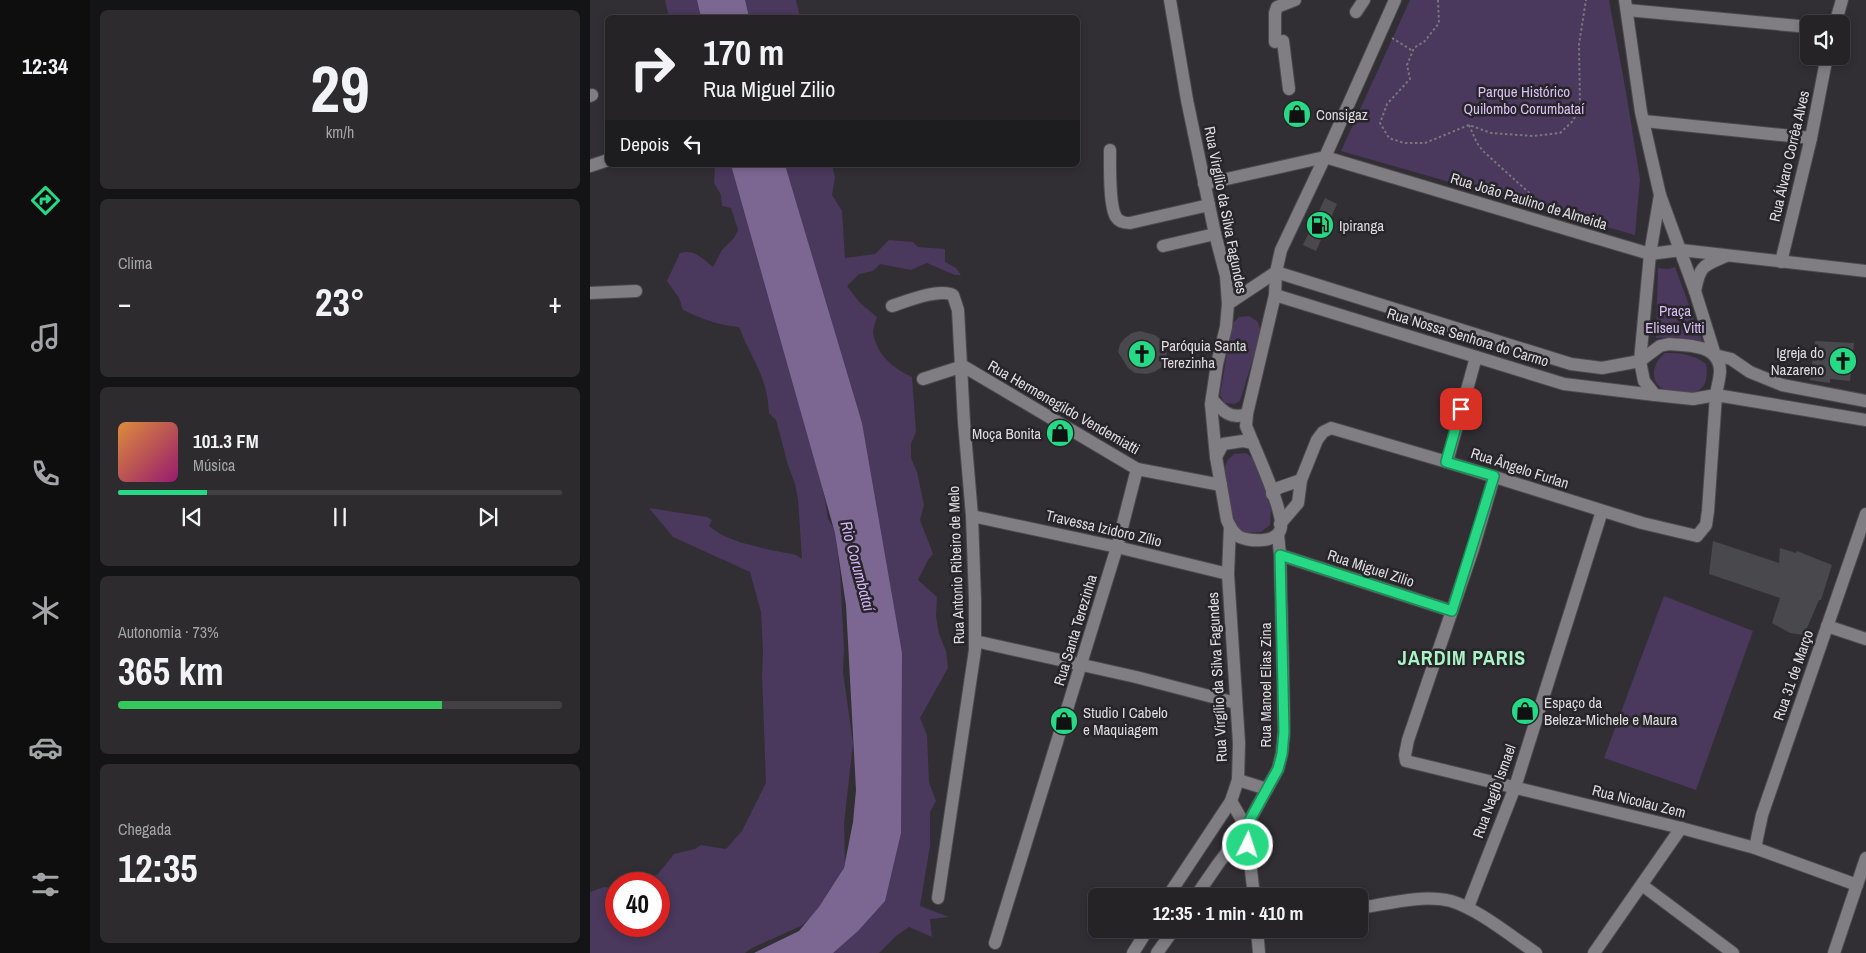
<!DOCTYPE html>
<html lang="pt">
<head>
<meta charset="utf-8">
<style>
	body { margin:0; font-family:"Archivo Narrow",sans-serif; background:#2d2b2e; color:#f1f3f6; height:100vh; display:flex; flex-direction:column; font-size:19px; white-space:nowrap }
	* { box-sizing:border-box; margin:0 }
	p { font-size:16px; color:#a3a4a7 }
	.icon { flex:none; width:28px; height:28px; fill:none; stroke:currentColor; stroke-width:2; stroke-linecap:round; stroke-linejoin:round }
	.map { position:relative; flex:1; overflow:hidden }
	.sheet { display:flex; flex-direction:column; gap:10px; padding:10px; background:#141315; width:500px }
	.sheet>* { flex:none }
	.top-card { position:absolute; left:15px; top:15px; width:475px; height:152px; border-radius:8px; box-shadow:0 2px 8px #0003,0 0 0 1px #424043; background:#252326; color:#f1f3f6; overflow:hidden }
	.fabs { position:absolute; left:1210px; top:15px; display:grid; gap:10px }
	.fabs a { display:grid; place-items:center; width:50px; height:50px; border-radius:8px; background:#252326; box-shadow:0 2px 8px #0003,0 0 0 1px #424043; font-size:25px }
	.speed { position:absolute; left:15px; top:872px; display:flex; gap:10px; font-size:25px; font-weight:700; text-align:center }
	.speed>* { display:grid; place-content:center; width:65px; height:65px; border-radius:50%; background:#252326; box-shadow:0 2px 8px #0003,0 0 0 1px #424043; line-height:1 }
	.speed .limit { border:8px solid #d22; background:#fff; color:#111 }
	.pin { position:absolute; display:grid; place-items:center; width:42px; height:42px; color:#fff; margin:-21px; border-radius:10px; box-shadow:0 2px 8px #0006 }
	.me { position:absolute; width:55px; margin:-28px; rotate:4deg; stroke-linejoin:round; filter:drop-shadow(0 0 4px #0008) }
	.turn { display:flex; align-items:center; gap:18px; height:105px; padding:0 15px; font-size:22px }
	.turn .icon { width:65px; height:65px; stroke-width:2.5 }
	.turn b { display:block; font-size:35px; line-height:42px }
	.then { display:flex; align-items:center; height:48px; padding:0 15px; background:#0003; gap:10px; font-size:19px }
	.big { font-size:38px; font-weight:800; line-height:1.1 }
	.sheet .widget { flex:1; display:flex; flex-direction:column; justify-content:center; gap:8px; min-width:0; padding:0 18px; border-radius:8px; background:#2d2b2e }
	.sheet .dial { align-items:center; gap:0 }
	.dial b { font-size:65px; line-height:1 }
	.song { display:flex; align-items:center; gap:15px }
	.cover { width:60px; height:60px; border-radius:8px; background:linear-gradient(135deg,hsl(30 70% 55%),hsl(320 70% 35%)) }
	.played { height:5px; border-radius:2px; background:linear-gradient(90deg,#27d885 20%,#424043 20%) }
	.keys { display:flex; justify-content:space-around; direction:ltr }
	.heat { display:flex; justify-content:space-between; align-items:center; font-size:28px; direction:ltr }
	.charge { height:8px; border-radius:4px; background:linear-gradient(90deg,#34c759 73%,#424043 0) }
	.trip { position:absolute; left:498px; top:888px; width:280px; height:50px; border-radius:8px; background:#252326; box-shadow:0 2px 8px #0003,0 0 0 1px #424043; font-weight:800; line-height:50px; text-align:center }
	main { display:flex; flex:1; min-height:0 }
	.tabs { display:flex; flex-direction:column; width:90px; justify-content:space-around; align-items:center; background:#0f0e0f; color:#a3a4a7 }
	.tabs .icon { width:35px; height:35px }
	.tabs .selected { color:#27d885 }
	.tabs b { font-size:22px; color:#f1f3f6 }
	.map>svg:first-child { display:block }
	.green { fill:#4a385d }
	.water { fill:#7c6792 }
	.building { fill:#49484c }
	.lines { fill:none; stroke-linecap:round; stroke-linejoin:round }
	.minor-casing { stroke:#4c4a4e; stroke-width:14 }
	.path { stroke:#78777a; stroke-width:2; stroke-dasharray:2.5 2.5; stroke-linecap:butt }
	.minor { stroke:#807e83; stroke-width:12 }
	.route-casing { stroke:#198c56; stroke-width:12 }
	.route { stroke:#27d885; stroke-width:9 }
	.labels { text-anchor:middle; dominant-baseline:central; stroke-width:5; stroke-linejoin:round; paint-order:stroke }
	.park-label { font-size:15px; fill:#d9bff6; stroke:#272529 }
	.poi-label { font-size:15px; fill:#dddcdf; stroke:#272529; text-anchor:start }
	.street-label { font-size:15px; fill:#dddcdf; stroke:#272529 }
	.water-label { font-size:16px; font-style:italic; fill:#d3b2f6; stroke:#272529 }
	.district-label { font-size:20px; font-weight:bold; letter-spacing:1px; fill:#a8f4c4; stroke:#272529 }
</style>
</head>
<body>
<main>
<nav class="tabs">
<b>12:34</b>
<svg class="icon selected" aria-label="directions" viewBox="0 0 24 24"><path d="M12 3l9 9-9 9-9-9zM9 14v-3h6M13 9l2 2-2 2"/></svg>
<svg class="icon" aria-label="music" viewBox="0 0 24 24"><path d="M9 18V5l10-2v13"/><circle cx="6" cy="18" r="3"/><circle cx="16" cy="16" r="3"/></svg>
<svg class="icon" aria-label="phone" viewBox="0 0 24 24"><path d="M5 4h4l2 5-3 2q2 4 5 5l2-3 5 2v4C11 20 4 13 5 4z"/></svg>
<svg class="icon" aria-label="climate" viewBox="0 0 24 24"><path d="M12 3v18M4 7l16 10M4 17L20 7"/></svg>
<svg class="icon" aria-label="car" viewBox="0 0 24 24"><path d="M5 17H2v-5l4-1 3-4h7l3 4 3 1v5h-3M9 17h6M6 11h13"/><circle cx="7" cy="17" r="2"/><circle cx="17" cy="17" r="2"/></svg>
<svg class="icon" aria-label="filters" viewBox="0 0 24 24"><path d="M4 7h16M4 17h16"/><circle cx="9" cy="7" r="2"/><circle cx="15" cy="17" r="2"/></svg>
</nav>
<section class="sheet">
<div class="widget dial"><b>29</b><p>km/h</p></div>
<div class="widget"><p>Clima</p>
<div class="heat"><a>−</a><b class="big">23°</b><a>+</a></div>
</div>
<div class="widget">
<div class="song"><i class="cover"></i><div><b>101.3 FM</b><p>Música</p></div></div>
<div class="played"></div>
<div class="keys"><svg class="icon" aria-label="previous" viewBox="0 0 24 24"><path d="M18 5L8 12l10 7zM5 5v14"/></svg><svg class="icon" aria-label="pause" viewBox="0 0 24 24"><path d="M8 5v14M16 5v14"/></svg><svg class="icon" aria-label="next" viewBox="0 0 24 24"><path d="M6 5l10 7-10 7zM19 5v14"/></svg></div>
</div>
<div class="widget"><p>Autonomia · 73%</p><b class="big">365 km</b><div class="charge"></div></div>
<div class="widget"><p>Chegada</p><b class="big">12:35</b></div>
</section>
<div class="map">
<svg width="1276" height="953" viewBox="0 0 1276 953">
	<rect width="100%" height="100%" fill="#312f33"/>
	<!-- green -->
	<g class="green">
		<polygon points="75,0 126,0 128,17 79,17"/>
		<polygon points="153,0 206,0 210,17 156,17"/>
		<polygon points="820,0 1019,0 1036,92 1050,179 1045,235 751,151"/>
		<path d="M125,165H156L235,500L238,519L245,530L250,573L254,649L253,672L263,743L254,824L255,863L250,880L231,910L211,926L162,948L155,953H0V892L14,887L26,888V926H69V884H49L68,874L84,854L105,849L111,845L136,849L152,831L176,783L172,675L173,652L171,612L160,572L83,537L59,508L117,517L122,520L119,526C139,544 179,549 206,555L212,559L208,499L205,484L198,465L186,420L179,413C177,376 162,360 149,327C130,326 110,318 93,310L89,298L77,281L90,253C104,249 112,258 123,267L132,250L144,238L148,230L141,208L132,206L131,195L124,183Z"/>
		<path d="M194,165H242L245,177L242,195L252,211L255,258L285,254L299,240L323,242L328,247L355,249V262L366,268L371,275H365L337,263L321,270L290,264L283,271L269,274L257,286L270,303L287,317C286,321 283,328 283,333C287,355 303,368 322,377L326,432L321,444V458L327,472L334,505L330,520L343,554L338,560L328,580L347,597L346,616L349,634L356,651L358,668L330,718L337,735L339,782L346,801L340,812V846L330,906L359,917L340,919L342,937L319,927L306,936L289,953H235L297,829Z"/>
		<polygon points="1085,267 1113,343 1086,337 1066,338 1068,268 1079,269"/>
		<polygon points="659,316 668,322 671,332 650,401 644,404 635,403 630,395 642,324 649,317"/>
		<path d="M1075,353C1090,353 1104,354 1116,364C1120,390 1107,396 1085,392C1079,391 1071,389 1067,384C1060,373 1066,360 1075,353Z"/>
		<path d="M656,453L665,460L674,485L681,510L680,525L671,532L658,533L647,528C642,514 631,478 636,464C637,460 641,457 644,454Z"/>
		<polygon points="1074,596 1163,631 1106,790 1014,758"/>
	</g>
	<!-- water -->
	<g class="water">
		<polygon points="107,0 155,0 159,17 111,17"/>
		<polygon points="141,165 195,165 272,423 312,653 311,833 295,901 268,931 243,953 164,953 209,931 229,907 254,868 263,822 266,790 256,605 245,533"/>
	</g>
	<!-- building -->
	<g class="building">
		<polygon points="735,198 747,204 726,251 713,245"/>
		<polygon points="550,331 565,335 571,340 577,355 572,367 564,372 556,374 545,373 538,368 528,352 530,344 535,338 542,333"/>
		<polygon points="1225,341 1264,343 1260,381 1240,379 1240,383 1220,380"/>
		<polygon points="1123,541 1189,563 1190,548 1206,553 1207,551 1242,565 1231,600 1229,600 1214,635 1200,633 1182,623 1190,598 1119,574"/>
	</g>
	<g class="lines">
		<defs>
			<g id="minor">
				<polyline points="580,0 597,100 625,234 636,276 638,304 636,327 627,364 621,404 626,457"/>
				<polyline points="1035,0 1051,112 1070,195 1105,291 1125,355 1141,359 1160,372 1192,385 1276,401"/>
				<polyline points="1037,10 1219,27"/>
				<polyline points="766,12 774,0"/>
				<polyline points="1245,24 1252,0"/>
				<polyline points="693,41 699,89"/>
				<polyline points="685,42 685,13 687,7 705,0"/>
				<polyline points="0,96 2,95"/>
				<polyline points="1054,121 1221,138"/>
				<path d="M520,150C520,164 519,206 526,217C529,222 534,223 540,223L619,205"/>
				<polyline points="0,166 18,160"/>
				<polyline points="614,184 735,157 1060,254 1091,250 1276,271"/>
				<polyline points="573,246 625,234"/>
				<polyline points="1191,262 1221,138 1237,56"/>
				<polyline points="686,272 981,364 1012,368 1050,361 1060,254 1070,195"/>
				<path d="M1105,291C1110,265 1113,266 1136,256"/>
				<polyline points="0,293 46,291"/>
				<polyline points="685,295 974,384 1065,395"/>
				<polyline points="638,304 686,272"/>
				<path d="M302,306C317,301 349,288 363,295L368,310L374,422L382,516L385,600V650L348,898"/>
				<path d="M1079,344C1098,345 1130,345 1130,371C1130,378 1127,387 1126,395L1103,399L1065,395L1054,381L1050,361L1070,346Z"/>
				<polyline points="333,379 373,366 547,469 631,485"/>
				<path d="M622,399C632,411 641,420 657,414"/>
				<path d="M653,441L663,443C670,460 693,511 691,527C689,544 657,542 648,536C643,532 639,525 637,520L626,457L633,444Z"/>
				<polyline points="663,443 656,426 657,414 685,295 686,272 691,250 735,157 805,0"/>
				<polyline points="857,462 886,357"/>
				<polyline points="904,477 883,549 818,740 815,755 816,761 1091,828 1165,848 1267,885"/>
				<polyline points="682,494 688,488 711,480"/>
				<polyline points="382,516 527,547 638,574"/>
				<polyline points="690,524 708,503 711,480 727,440 733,432 741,428 857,462 1052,523 1107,536 1116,525 1118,511 1126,395 1276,420"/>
				<polyline points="690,555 862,611"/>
				<polyline points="1237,626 1276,639"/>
				<polyline points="385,641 546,677 646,703"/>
				<polyline points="648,780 677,789"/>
				<polyline points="641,801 656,827 664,896"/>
				<polyline points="1165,848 1172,815 1276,514"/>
				<polyline points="1052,885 1143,953"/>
				<polyline points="578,896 641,801 648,780 649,743 638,574 640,526"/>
				<polyline points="606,896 628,864 656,827 688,769 692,753 694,732 693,673 690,555 688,534"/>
				<polyline points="878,907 925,787 1012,511"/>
				<path d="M769,908C797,904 832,894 861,901C888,909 922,937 946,953"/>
				<polyline points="667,929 669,953"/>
				<polyline points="405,943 527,547 547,469"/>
				<polyline points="543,953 558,929"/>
				<polyline points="567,953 584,929"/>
				<polyline points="1004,953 1091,828"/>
				<polyline points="1244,953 1276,858"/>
			</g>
		</defs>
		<!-- minor casing -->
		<use href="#minor" class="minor-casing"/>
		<!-- path -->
		<g class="path">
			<polyline points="848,0 849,23 835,41 824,48 817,65 820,79 797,104 790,123 799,138 814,143 835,143 879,125 901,133 943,136 970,133 983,121 990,105 989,44 996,0"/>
			<polyline points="802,38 823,51"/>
			<polyline points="879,125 887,143 893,151 958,210"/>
		</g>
		<!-- minor -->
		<use href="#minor" class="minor"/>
	</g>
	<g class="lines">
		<defs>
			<polyline id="route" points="658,845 656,827 688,769 692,754 694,732 690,555 862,611 904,476 856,462 871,409"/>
		</defs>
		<!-- route casing -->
		<use href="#route" class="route-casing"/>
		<!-- route -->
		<use href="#route" class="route"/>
	</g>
	<!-- icons -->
	<defs>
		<symbol id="shop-disc" viewBox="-11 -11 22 22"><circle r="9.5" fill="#27d885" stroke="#272529"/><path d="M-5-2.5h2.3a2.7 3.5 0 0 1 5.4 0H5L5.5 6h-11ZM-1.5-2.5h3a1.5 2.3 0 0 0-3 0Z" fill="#111"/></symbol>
		<symbol id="fuel-disc" viewBox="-11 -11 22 22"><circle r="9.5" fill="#27d885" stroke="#272529"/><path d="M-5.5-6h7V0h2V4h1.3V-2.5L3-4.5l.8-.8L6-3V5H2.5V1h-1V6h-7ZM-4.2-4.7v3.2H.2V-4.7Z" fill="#111"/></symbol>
		<symbol id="church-disc" viewBox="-11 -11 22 22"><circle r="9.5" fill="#27d885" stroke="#272529"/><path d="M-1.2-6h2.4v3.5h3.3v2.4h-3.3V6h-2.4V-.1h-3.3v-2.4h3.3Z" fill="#111"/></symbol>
	</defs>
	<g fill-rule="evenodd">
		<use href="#shop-disc" x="691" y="98" width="32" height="32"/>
		<use href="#fuel-disc" x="714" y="209" width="32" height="32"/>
		<use href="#church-disc" x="536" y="338" width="32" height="32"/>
		<use href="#church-disc" x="1237" y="345" width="32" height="32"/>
		<use href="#shop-disc" x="454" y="417" width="32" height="32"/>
		<use href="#shop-disc" x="919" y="695" width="32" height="32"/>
		<use href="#shop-disc" x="458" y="705" width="32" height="32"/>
	</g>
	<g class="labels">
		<!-- park labels -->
		<g class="park-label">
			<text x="934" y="91">Parque Histórico<tspan x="934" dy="17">Quilombo Corumbataí</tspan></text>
			<text x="1085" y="310">Praça<tspan x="1085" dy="17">Eliseu Vitti</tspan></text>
		</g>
		<!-- poi labels -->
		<g class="poi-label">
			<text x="726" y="114">Consigaz</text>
			<text x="749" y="225">Ipiranga</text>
			<text x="571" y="345">Paróquia Santa<tspan x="571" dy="17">Terezinha</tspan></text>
			<text x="1234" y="352" text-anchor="end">Igreja do<tspan x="1234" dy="17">Nazareno</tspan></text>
			<text x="451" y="433" text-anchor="end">Moça Bonita</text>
			<text x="954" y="702">Espaço da<tspan x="954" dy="17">Beleza-Michele e Maura</tspan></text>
			<text x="493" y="712">Studio I Cabelo<tspan x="493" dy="17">e Maquiagem</tspan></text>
		</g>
		<!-- street labels -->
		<g class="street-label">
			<text transform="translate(1199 156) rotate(-77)">Rua Álvaro Corrêa Alves</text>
			<text transform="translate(939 201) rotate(17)">Rua João Paulino de Almeida</text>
			<text transform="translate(636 210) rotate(79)">Rua Virgílio da Silva Fagundes</text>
			<text transform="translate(878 337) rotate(17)">Rua Nossa Senhora do Carmo</text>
			<text transform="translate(474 407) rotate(30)">Rua Hermenegildo Vendemiatti</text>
			<text transform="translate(930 468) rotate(18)">Rua Ângelo Furlan</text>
			<text transform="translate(514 528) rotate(13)">Travessa Izidoro Zílio</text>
			<text transform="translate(366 565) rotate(-92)">Rua Antonio Ribeiro de Melo</text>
			<text transform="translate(781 568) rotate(18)">Rua Miguel Zilio</text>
			<text transform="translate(485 630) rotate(-73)">Rua Santa Terezinha</text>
			<text transform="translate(1203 675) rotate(-71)">Rua 31 de Março</text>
			<text transform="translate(627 677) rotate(-93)">Rua Virgílio da Silva Fagundes</text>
			<text transform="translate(675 685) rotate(-90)">Rua Manoel Elias Zina</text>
			<text transform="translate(904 791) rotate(-70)">Rua Nagib Ismael</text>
			<text transform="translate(1049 801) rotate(14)">Rua Nicolau Zem</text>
		</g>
		<!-- water labels -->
		<g class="water-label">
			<text transform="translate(268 566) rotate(75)">Rio Corumbataí</text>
		</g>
		<!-- district labels -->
		<g class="district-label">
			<text x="872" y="657">JARDIM PARIS</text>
		</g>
	</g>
</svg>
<div class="fabs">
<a><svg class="icon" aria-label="sound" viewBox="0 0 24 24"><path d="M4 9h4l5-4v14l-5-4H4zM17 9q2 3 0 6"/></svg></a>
</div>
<div class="speed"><div class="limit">40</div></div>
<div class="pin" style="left:871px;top:409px;background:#d93025"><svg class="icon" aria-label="arrive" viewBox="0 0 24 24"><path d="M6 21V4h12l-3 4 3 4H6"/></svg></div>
<svg class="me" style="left:658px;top:845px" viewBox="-20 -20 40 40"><circle r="17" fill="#27d885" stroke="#fff" stroke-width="3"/><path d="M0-11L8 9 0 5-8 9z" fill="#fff"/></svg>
<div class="trip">12:35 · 1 min · 410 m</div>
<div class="top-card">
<div class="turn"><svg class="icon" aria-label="right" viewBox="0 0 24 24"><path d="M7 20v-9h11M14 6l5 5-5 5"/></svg><div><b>170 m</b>Rua Miguel Zilio</div></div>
<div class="then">Depois<svg class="icon" aria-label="left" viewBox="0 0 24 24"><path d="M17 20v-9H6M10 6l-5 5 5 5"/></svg></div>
</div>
</div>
</main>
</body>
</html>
